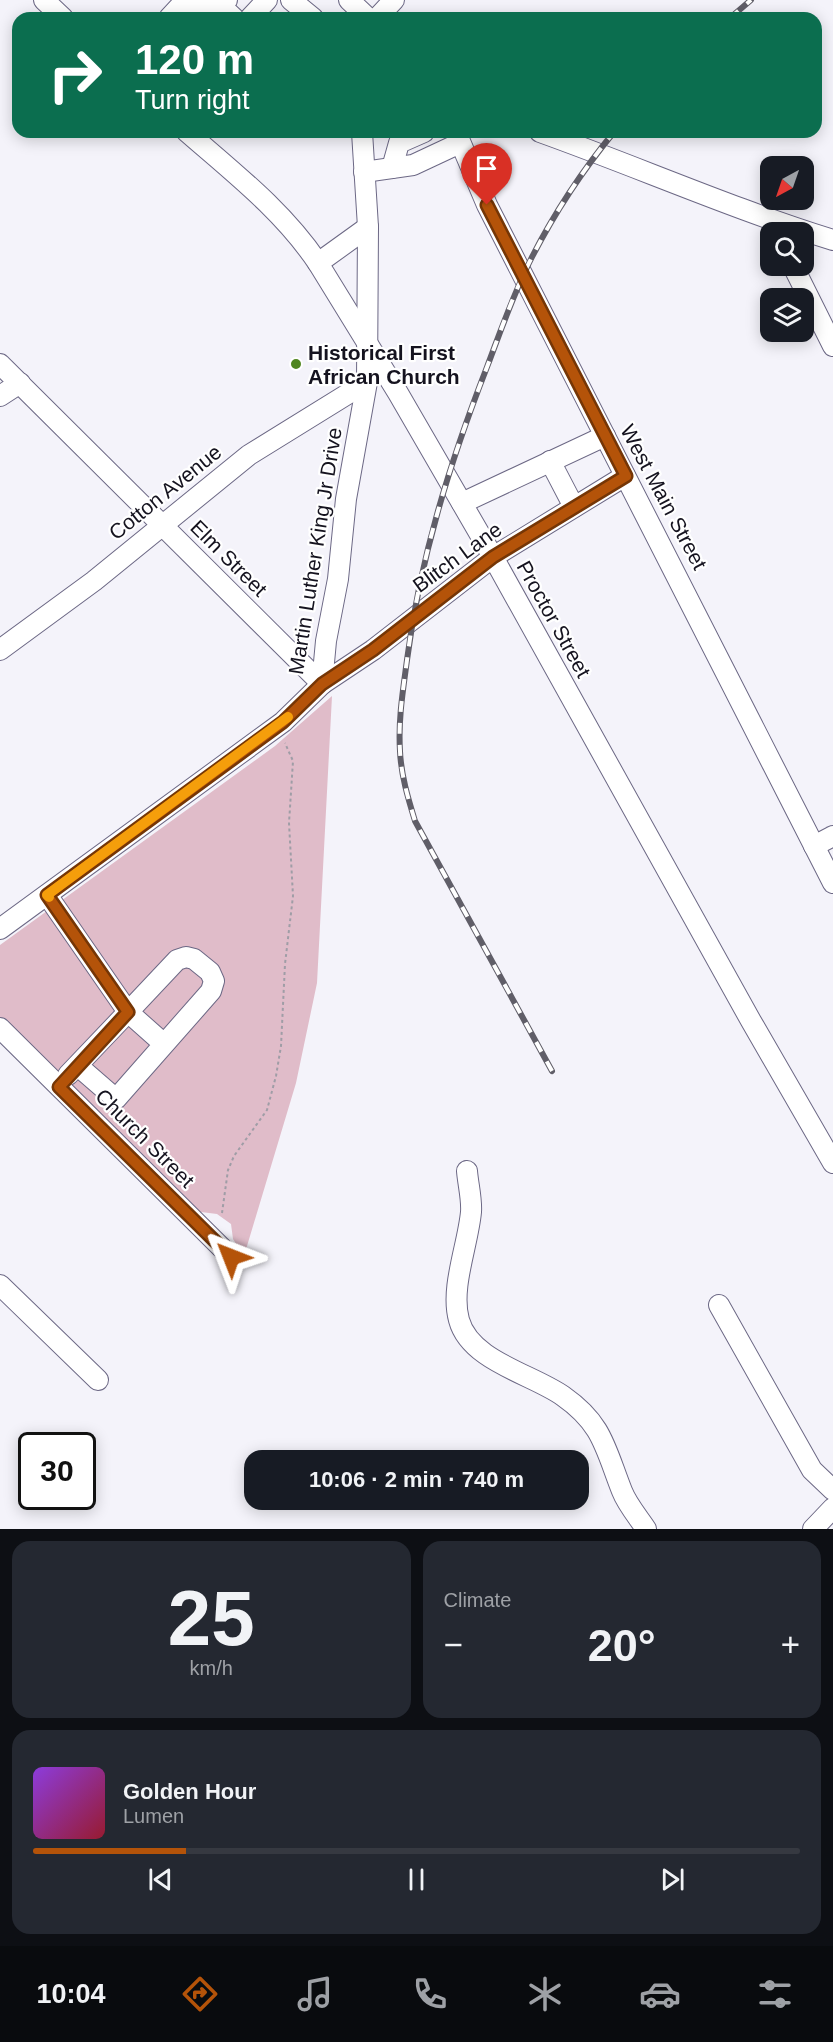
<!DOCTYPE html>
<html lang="en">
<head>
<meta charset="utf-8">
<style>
	body { margin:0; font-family:Arial,sans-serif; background:#242831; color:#f1f3f6; height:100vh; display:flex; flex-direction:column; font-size:22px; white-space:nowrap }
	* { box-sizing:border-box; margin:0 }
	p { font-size:20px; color:#9ea1a6 }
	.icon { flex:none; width:33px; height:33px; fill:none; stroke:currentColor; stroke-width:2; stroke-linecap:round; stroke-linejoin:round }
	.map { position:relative; height:1529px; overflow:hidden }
	.drawer { display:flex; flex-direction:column; gap:12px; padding:12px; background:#0d0f14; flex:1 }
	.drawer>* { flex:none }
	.hud { position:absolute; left:12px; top:12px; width:810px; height:126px; border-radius:18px; box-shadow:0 3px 15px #0003; background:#0b6e4f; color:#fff; overflow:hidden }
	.needle { width:39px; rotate:220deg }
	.controls { position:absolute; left:760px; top:156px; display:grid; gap:12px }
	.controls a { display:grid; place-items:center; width:54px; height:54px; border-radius:12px; background:#171b24; box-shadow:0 3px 15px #0003; font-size:30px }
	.speed { position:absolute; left:18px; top:1432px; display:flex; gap:12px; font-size:30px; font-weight:700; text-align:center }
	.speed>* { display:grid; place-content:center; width:78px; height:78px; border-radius:50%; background:#171b24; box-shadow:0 3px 15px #0003; line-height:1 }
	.speed .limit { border:3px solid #111; border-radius:9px; background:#fff; color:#111 }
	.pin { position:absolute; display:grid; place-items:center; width:51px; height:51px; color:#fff; margin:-62px -26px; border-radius:50% 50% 50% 0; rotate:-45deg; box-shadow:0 0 6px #0007 }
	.pin .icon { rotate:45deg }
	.me { position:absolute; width:66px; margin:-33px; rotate:315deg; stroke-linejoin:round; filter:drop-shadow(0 0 4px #0008) }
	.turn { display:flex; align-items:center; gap:21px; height:126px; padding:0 24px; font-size:27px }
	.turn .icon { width:78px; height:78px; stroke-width:2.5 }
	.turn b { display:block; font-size:42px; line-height:51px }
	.big { font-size:45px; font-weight:800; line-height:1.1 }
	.drawer .tile { flex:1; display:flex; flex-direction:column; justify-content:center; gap:9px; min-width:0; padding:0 21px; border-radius:18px; background:#242831 }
	.drawer .dial { align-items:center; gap:0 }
	.dial b { font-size:78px; line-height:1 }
	.song { display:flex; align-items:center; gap:18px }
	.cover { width:72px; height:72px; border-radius:9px; background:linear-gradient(135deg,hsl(270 70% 55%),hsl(350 70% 35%)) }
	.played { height:6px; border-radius:3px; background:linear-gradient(90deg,#b45309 20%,#363941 20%) }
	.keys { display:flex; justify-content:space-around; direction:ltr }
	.heat { display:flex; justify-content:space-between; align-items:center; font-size:33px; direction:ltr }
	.drawer .tiles { flex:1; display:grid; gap:12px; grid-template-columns:1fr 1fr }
	.tile:last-child { grid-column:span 2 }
	.trip { position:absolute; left:244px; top:1450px; width:345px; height:60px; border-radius:18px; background:#171b24; box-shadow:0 3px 15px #0003; font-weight:800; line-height:60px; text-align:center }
	.tabs { display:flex; height:96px; justify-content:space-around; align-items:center; background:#090b0e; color:#9ea1a6 }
	.tabs .icon { width:42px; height:42px }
	.tabs .current { color:#b45309 }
	.tabs b { font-size:27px; color:#f1f3f6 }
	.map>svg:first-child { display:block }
	.green { fill:#e0bcc9 }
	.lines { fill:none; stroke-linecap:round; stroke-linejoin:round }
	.minor-casing { stroke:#6c6885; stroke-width:22 }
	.path { stroke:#9f9da6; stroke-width:2; stroke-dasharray:3 3; stroke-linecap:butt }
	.minor { stroke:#fff; stroke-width:20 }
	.rail-casing { stroke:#605e68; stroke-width:6 }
	.rail { stroke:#fff; stroke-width:4; stroke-dasharray:11; stroke-linecap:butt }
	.route-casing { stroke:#753606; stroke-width:15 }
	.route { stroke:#b45309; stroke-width:10 }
	.slow { stroke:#f59e0b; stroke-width:10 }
	.poi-dot { fill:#50861f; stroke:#fff; stroke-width:2 }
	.labels { text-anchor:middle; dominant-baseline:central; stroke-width:4.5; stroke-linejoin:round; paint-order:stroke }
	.poi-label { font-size:21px; font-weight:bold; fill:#15131f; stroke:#fff; text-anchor:start }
	.street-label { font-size:21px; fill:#15131f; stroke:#fff }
</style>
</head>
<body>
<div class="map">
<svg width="833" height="1529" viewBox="0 0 833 1529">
	<rect width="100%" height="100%" fill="#f4f3fa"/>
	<!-- green -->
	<polygon class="green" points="332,696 317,983 296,1083 244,1256 233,1239 231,1224 217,1214 201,1212 190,1207 0,1020 0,945 275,746"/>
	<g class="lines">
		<defs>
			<g id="minor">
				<polyline points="44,0 63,18"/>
				<polyline points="291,0 313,18"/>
				<polyline points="349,0 368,18"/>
				<polyline points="221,6 234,18"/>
				<polyline points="169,18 182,4 194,2 221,6 227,0"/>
				<polyline points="250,18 267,0"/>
				<polyline points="377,18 394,0"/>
				<path d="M187,132C234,173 283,211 318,263L398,393L493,557L751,1021L833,1163"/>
				<polyline points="456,132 487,205 833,883"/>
				<path d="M540,132C638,167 733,209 833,240"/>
				<polyline points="392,168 399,143 424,132"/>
				<polyline points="364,172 413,165 460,143"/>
				<polyline points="318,263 368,227"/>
				<polyline points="793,266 833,346"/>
				<polyline points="0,364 322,684"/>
				<polyline points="0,396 20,383"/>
				<polyline points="550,461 574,507"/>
				<polyline points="462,503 605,436"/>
				<polyline points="0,650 94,581 249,455 367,382"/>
				<polyline points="322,684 326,641 338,579 346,499 367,382 368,227 362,132"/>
				<polyline points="814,846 833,836"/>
				<polyline points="47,895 128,1012 68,1075"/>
				<polyline points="0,929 283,722 322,684 373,650 493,557 625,476"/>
				<polyline points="0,1028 231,1257"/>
				<polyline points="78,1066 116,1099 211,991 214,981 210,972 194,959 186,957 177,960 128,1012 164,1044"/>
				<path d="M467,1171C468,1184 472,1199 471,1212C468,1245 450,1288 459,1320C470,1361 532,1374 563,1396C603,1424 605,1448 622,1491C627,1504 638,1517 646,1529"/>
				<polyline points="0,1285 98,1380"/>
				<polyline points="719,1305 812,1470 833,1490"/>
				<polyline points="813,1529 833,1508"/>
			</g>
		</defs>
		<!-- minor casing -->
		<use href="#minor" class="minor-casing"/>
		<!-- path -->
		<polyline class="path" points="222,1213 228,1170 234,1156 267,1110 276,1076 281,1046 285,964 293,896 289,823 293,761 285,743"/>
		<!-- minor -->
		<use href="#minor" class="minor"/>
		<defs>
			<g id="rail">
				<polyline points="730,18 751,0"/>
				<path d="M552,1071L415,821C408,798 401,775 400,751C398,720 403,690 407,660C420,558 450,462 487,367C501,330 514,292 532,257C555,212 582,171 614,132"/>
			</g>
		</defs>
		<!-- rail casing -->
		<use href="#rail" class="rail-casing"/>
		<!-- rail -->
		<use href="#rail" class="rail"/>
	</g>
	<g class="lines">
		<defs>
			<polyline id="route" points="231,1257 59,1087 128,1012 47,895 283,722 322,684 373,650 493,557 626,476 487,205"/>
		</defs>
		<!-- route casing -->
		<use href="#route" class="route-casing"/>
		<!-- route -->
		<use href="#route" class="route"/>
		<!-- slow -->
		<polyline class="slow" points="49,897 47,895 288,717"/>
	</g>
	<!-- markers -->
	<circle class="poi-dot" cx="296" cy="364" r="6"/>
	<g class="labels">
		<!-- poi labels -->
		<g class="poi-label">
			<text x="308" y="352">Historical First<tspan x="308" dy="24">African Church</tspan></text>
		</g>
		<!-- street labels -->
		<g class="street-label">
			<text transform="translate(165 492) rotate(-39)">Cotton Avenue</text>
			<text transform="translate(664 497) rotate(62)">West Main Street</text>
			<text transform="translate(315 551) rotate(-81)">Martin Luther King Jr Drive</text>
			<text transform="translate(457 557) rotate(-36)">Blitch Lane</text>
			<text transform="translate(229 558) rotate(45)">Elm Street</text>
			<text transform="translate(554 619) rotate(61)">Proctor Street</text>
			<text transform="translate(145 1138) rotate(45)">Church Street</text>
		</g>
	</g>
</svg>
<div class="controls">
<a><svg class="needle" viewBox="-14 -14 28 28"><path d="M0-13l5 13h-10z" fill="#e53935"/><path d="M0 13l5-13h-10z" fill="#9ea1a6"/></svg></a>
<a><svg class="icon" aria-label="search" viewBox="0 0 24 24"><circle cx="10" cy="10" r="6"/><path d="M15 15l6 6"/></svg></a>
<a><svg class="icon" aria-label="layers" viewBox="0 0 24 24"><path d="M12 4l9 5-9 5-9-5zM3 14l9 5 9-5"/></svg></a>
</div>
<div class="speed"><div class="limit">30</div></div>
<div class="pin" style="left:487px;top:205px;background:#d93025"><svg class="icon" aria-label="arrive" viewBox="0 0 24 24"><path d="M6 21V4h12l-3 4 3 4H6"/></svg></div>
<svg class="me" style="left:231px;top:1257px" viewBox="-20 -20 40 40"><path d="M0-17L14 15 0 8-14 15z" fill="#b45309" stroke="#fff" stroke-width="4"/></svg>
<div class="trip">10:06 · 2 min · 740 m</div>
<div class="hud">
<div class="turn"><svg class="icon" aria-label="right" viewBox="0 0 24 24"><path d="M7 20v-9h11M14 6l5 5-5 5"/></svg><div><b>120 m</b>Turn right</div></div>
</div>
</div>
<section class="drawer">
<div class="tiles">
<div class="tile dial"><b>25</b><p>km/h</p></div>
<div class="tile"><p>Climate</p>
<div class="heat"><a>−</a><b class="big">20°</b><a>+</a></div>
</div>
<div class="tile">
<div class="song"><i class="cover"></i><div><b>Golden Hour</b><p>Lumen</p></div></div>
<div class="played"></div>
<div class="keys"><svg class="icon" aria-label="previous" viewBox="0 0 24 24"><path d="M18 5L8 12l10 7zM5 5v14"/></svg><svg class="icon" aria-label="pause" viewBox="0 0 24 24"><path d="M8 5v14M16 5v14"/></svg><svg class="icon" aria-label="next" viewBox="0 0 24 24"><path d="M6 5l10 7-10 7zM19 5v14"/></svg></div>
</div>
</div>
</section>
<nav class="tabs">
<b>10:04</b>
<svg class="icon current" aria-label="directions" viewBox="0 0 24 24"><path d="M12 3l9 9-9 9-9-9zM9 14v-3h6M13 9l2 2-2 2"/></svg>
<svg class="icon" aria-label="music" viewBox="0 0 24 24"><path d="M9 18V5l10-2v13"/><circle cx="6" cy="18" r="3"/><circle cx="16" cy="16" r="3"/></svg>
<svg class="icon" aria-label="phone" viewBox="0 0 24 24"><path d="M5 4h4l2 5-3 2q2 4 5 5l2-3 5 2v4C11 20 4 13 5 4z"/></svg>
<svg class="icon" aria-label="climate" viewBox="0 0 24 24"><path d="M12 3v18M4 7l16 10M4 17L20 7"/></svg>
<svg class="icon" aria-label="car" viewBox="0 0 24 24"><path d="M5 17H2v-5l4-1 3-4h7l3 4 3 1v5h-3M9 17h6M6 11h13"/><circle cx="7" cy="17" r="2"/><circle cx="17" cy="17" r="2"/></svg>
<svg class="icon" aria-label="filters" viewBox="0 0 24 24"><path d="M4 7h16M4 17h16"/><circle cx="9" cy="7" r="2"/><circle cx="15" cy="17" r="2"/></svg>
</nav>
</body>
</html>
